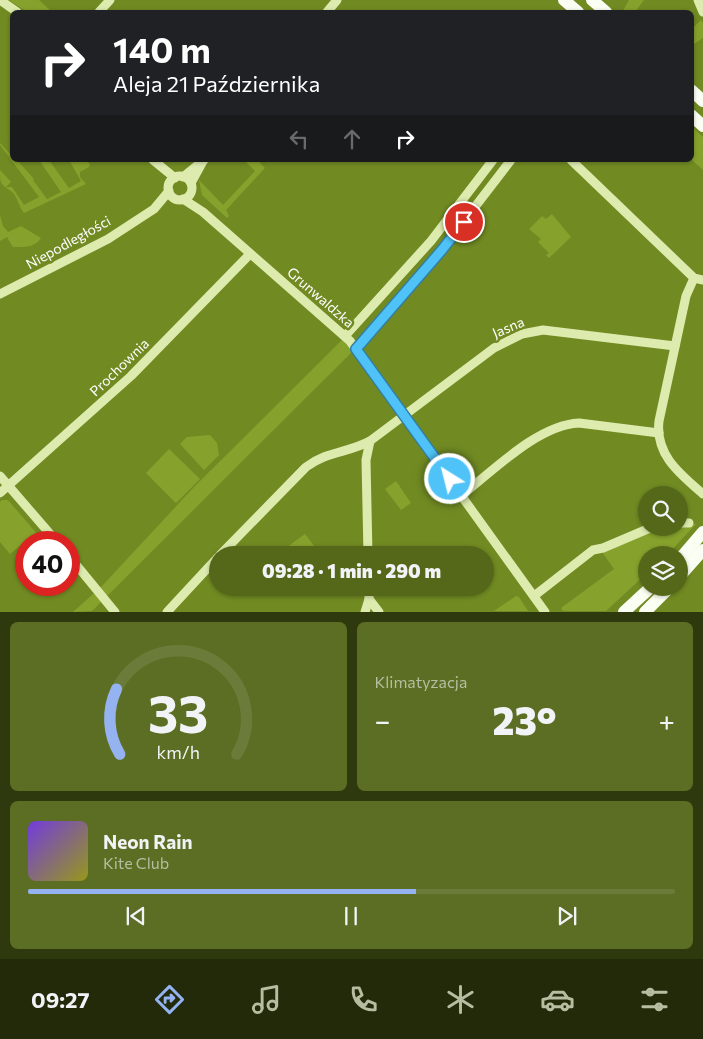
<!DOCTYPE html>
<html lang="pl">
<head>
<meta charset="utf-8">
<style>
	body { margin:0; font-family:Commissioner,sans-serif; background:#5b6e23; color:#f1f3f6; height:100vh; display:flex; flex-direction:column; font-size:19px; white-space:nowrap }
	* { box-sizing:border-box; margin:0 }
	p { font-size:16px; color:#b6bea2 }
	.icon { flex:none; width:28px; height:28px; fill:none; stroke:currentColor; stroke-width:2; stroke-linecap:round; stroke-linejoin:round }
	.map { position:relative; height:612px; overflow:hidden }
	.drawer { display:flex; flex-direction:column; gap:10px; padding:10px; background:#2f390e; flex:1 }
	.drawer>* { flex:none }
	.top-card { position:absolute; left:10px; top:10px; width:684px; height:152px; border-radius:8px; box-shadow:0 1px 4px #0004; background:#202124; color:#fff; overflow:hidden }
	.controls { position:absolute; left:638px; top:486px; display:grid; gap:10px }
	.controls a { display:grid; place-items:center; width:50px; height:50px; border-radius:50%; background:#55681a; box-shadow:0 1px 4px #0004; font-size:25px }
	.speed { position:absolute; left:15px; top:531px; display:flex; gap:10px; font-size:25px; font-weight:700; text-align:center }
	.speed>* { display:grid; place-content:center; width:65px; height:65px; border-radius:50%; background:#55681a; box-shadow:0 1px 4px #0004; line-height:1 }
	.speed .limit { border:8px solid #d22; background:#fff; color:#111 }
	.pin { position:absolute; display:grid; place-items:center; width:42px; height:42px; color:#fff; margin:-21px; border:2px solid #fff; border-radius:50%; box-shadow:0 1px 5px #0007 }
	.me { position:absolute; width:55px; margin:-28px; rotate:324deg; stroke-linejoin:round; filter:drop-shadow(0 0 4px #0008) }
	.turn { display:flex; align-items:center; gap:18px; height:105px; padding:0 20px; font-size:22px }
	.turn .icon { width:65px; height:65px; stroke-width:2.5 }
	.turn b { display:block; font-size:35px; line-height:42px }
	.lanes { display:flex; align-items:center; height:48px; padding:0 20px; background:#0003; justify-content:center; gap:25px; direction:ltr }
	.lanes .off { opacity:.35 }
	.big { font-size:38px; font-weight:800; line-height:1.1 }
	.drawer .tile { flex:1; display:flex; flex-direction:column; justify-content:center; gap:8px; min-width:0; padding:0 18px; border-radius:8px; background:#5b6e23 }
	.drawer .dial { align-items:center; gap:0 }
	.dial svg { height:130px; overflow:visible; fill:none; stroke:#6b7b39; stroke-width:7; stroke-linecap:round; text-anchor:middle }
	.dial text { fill:#f1f3f6; stroke:none }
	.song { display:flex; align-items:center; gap:15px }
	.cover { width:60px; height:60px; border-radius:8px; background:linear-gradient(135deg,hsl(260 70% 55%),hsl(60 70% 35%)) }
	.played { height:5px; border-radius:2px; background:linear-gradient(90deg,#95b2f1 60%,#6b7b39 60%) }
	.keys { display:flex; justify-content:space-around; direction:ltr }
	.heat { display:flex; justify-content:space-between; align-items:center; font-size:28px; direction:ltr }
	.drawer .tiles { flex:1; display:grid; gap:10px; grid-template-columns:1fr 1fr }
	.tile:last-child { grid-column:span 2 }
	.trip { position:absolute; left:209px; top:546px; width:285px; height:50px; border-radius:25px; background:#55681a; box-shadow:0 1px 4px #0004; font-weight:800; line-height:50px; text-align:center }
	.tabs { display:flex; height:80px; justify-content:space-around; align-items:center; background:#222a0a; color:#b6bea2 }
	.tabs .icon { width:35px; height:35px }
	.tabs .on { color:#95b2f1 }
	.tabs b { font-size:22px; color:#f1f3f6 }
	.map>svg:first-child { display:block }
	.green { fill:#87a22c }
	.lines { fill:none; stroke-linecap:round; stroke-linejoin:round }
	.minor { stroke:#ddebae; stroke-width:9 }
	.major { stroke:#fbfef2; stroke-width:12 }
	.route-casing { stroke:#337fa1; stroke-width:12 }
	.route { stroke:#4fc3f7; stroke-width:9 }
	.labels { text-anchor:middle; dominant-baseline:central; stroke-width:5; stroke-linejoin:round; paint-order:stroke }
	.street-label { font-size:14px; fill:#fff; stroke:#718a22 }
</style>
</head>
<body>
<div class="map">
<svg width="703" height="612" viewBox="0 0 703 612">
	<rect width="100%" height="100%" fill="#718a22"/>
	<!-- green -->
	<g class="green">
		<polygon points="9,0 39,0 52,12 27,12"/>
		<polygon points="629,0 644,0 635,12 623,11"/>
		<polygon points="701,20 703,23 703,38 691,46 691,30"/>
		<polygon points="691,126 703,137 703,170 691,159"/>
		<path d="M0,143L12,156V160H17L34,179L33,180L47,199L61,192L39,160H49L69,188L81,181L69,160H85L90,164L89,167L80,172V177L86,184L24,213C19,207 17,196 12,192C1,183 0,186 0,170L11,182L6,187H12L24,205L39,197L0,145Z"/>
		<polygon points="244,160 257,160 265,168 226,210 229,216 227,218 202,195 199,180 223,205 255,171"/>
		<polygon points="552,214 571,237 549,258 546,255 549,253 538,242 541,239 529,229 542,216 546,219"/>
		<path d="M0,215L3,226L8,232L21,226L41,238C34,248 24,247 13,247L7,237L0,241Z"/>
		<polygon points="345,337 355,349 92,611 73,612 102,586 195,486"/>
		<polygon points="210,435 217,443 219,455 204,470 180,444 187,437"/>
		<polygon points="169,449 200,479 176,503 146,473"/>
		<polygon points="396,481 411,503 401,510 385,489"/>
		<polygon points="2,500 8,500 44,542 26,542 26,546 23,543 10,554 0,542 0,502"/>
		<polygon points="679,523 696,524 667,555 646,555 646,574 606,611 563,611 561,608 614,569 600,549 650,528 679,528"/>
		<polygon points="305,534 321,555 287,555 283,550"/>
		<polygon points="516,596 519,597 528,611 494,611"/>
	</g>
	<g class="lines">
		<!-- minor -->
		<g class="minor">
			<polyline points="0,0 17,12"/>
			<polyline points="698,0 703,12"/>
			<polyline points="99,12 110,0"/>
			<polyline points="327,12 337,0"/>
			<polyline points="153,160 175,178"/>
			<polyline points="571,160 694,278 703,280"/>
			<circle cx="180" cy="188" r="12"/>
			<polyline points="183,177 204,160"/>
			<polyline points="191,183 203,161"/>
			<polyline points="183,199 203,212 350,341 545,612"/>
			<path d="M694,278L686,296L659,421C655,455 680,474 703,494"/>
			<polyline points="0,294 108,239 154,209 169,191"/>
			<polyline points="345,336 431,241 493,160"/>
			<polyline points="356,349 441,251 511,160"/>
			<polyline points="0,476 57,542"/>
			<polyline points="0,493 131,376 250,254"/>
			<path d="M462,495C494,470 538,425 579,423L659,433"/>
			<polyline points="679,523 689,523"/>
			<path d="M220,555L306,467C327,451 348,453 370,441L494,348L522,334L543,330L675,346"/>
			<polyline points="368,555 366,460 370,441"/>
			<polyline points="69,556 115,612"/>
			<polyline points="369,588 369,599 379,612"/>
			<polyline points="534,596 593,550 603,548 650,528"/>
			<polyline points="167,612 218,557"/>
			<polyline points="365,612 369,599"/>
		</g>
		<!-- major -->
		<g class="major">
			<polyline points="564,0 578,12"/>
			<polyline points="592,0 606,12"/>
			<polyline points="691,90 703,101"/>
			<polyline points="691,115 703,126"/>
			<polyline points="679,560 703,532"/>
			<polyline points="679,577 703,550"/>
			<polyline points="624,612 650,588"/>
			<polyline points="645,612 669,588"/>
		</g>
	</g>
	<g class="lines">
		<defs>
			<polyline id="route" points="450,479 356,349 441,251 464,222"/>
		</defs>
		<!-- route casing -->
		<use href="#route" class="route-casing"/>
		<!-- route -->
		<use href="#route" class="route"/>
	</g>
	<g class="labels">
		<!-- street labels -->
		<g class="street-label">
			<text transform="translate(68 242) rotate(-29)">Niepodległości</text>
			<text transform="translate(321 297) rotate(41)">Grunwaldzka</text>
			<text transform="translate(508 327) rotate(-23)">Jasna</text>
			<text transform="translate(119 367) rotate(-44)">Prochownia</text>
		</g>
	</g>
</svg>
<div class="controls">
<a><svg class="icon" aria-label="search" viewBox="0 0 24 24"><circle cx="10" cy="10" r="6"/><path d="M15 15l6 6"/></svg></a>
<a><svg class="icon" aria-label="layers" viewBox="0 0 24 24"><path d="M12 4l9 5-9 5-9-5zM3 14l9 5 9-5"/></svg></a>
</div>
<div class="speed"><div class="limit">40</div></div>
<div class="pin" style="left:464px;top:222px;background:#d93025"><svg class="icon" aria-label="arrive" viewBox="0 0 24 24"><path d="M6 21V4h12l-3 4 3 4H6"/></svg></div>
<svg class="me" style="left:450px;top:479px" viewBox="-20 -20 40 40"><circle r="17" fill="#4fc3f7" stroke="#fff" stroke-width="3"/><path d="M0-11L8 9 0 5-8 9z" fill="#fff"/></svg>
<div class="trip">09:28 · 1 min · 290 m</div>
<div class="top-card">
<div class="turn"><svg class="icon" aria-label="right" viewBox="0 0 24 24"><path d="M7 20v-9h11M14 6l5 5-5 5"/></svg><div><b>140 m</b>Aleja 21 Października</div></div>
<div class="lanes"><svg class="icon off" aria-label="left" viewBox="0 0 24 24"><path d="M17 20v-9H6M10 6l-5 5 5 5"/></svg><svg class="icon off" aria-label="ahead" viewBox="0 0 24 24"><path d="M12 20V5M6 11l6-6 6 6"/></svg><svg class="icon" aria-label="right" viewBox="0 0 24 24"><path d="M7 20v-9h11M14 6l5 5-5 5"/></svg></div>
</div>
</div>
<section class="drawer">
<div class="tiles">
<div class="tile dial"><svg viewBox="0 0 100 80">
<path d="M14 69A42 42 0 1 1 86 69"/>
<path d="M14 69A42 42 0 0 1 12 29" stroke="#95b2f1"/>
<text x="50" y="56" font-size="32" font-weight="700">33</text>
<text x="50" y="72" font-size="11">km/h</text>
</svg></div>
<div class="tile"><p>Klimatyzacja</p>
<div class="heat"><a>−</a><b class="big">23°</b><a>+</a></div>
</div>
<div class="tile">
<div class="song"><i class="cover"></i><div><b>Neon Rain</b><p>Kite Club</p></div></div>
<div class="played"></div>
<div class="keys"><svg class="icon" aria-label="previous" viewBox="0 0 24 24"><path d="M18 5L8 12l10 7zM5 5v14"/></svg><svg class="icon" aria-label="pause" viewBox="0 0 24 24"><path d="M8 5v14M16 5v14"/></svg><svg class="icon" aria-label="next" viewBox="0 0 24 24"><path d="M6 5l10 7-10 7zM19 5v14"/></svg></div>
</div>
</div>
</section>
<nav class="tabs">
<b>09:27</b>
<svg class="icon on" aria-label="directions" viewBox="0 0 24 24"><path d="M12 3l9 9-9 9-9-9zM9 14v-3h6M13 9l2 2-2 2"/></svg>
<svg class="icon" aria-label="music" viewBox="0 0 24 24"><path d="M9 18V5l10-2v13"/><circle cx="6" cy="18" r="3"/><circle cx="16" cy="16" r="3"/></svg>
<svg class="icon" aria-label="phone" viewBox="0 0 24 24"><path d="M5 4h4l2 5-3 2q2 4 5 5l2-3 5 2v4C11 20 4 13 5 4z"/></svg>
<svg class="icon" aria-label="climate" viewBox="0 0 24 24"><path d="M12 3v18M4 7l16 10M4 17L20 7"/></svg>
<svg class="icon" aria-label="car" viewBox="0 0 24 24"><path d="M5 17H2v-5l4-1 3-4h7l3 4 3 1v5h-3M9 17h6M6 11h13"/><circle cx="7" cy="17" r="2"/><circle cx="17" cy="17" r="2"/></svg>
<svg class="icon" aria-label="filters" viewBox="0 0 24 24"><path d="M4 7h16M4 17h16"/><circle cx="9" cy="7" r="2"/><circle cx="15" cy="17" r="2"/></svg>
</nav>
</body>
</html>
